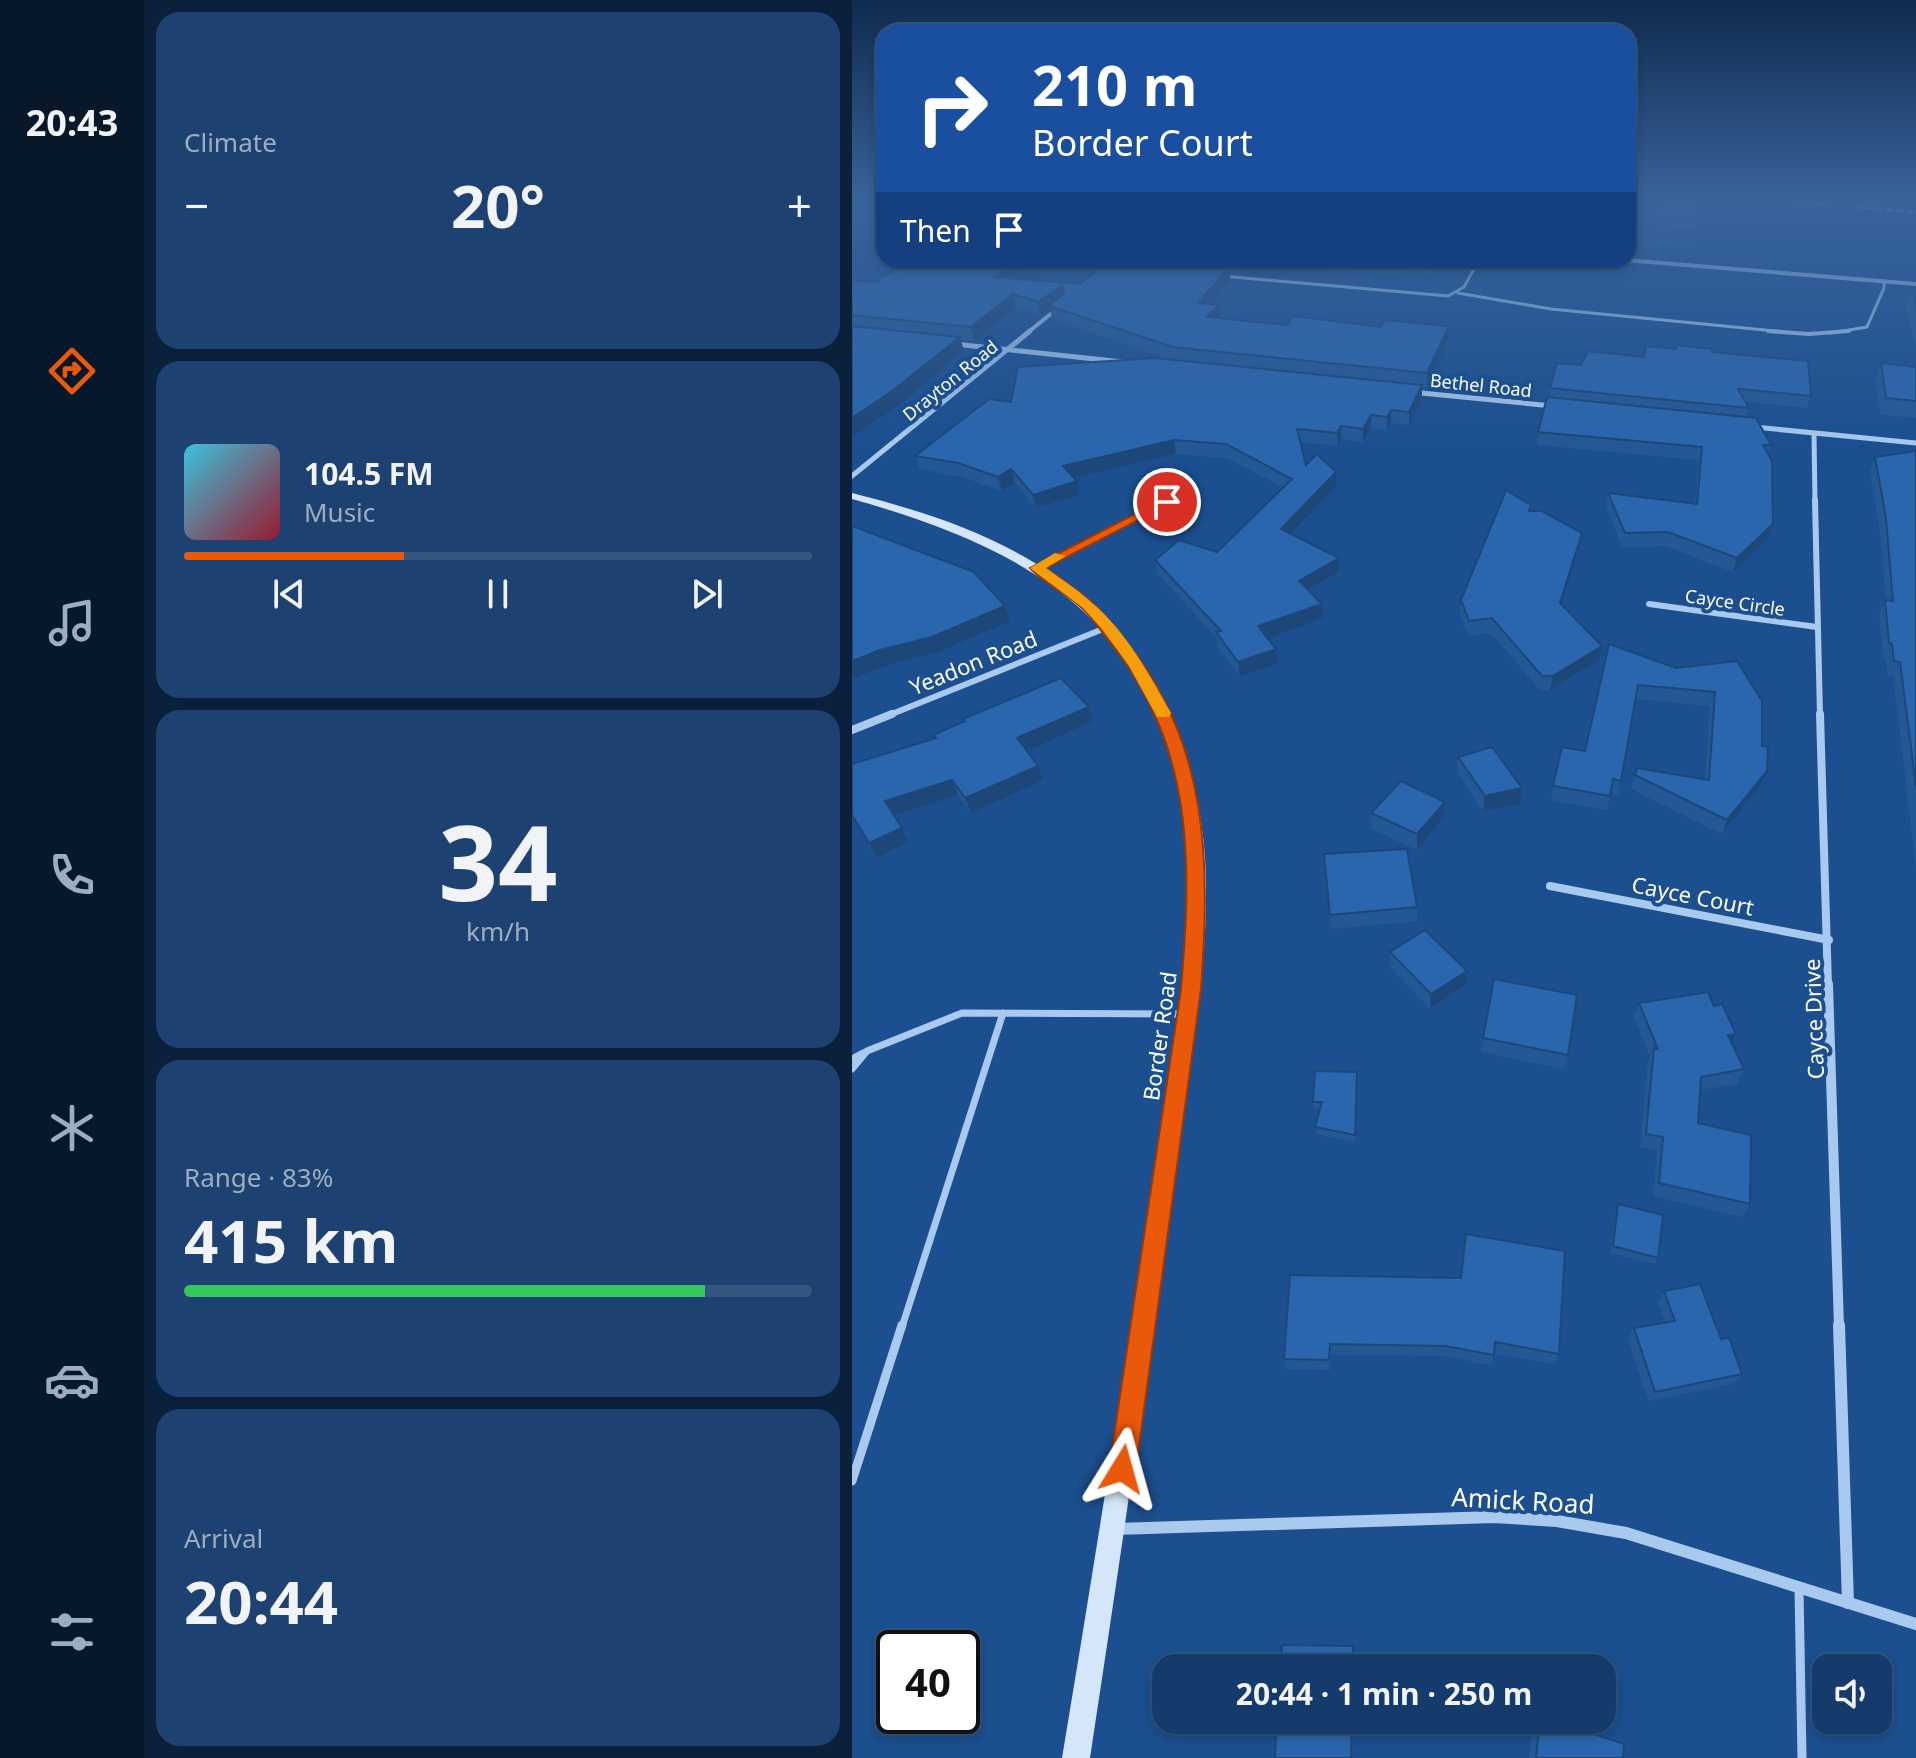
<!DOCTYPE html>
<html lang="en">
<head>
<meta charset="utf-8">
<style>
	body { margin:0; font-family:"Noto Sans",sans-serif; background:#1d4271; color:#f1f3f6; height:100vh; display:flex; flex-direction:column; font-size:30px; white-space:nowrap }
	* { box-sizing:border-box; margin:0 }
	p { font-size:26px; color:#9dadc1 }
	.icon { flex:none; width:44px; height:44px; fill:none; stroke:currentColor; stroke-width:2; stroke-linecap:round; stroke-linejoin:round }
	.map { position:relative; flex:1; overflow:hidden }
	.panel { display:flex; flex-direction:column; gap:12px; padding:12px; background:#0b203b; width:708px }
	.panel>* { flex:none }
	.guide { position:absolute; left:24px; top:24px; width:760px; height:244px; border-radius:24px; box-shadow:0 4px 12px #0003,0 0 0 2px #33557e; background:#1a4fa0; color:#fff; overflow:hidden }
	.controls { position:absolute; left:960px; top:1654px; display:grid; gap:16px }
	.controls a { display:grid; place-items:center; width:80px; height:80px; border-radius:16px; background:#143b6b; box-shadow:0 4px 12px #0003,0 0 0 2px #33557e; font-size:40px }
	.speed { position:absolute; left:24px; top:1630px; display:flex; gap:16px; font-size:40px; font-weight:700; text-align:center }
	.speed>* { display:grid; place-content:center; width:104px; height:104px; border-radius:50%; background:#143b6b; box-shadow:0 4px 12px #0003,0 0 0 2px #33557e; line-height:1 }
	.speed .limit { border:4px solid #111; border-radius:12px; background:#fff; color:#111 }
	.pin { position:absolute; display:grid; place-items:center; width:68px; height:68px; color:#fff; margin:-34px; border:4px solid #fff; border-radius:50%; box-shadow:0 2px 8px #0007 }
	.me { position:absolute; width:88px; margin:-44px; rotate:8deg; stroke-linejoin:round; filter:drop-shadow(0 0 6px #0008) }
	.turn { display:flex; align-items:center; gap:28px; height:168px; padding:0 24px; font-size:36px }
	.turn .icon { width:104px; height:104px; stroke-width:2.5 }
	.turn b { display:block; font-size:56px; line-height:68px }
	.then { display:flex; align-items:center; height:76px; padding:0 24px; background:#0003; gap:16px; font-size:30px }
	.big { font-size:60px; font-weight:700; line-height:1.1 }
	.panel .card { flex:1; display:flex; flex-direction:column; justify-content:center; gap:12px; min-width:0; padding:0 28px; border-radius:24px; background:#1d4271 }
	.panel .dial { align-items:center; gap:0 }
	.dial b { font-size:104px; line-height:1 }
	.song { display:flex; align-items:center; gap:24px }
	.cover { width:96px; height:96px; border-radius:12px; background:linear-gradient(135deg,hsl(190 70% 55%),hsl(350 70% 35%)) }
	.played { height:8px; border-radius:4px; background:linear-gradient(90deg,#ea580c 35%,#33557e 35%) }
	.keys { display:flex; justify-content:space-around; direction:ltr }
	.heat { display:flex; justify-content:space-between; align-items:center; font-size:44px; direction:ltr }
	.charge { height:12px; border-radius:6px; background:linear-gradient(90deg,#34c759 83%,#33557e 0) }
	.trip { position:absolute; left:300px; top:1654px; width:464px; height:80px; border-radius:24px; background:#143b6b; box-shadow:0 4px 12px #0003,0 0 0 2px #33557e; font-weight:700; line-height:80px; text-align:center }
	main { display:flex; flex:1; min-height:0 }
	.dock { display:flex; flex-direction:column; width:144px; justify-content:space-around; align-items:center; background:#08182b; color:#9dadc1 }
	.dock .icon { width:56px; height:56px }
	.dock .on { color:#ea580c }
	.dock b { font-size:36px; color:#f1f3f6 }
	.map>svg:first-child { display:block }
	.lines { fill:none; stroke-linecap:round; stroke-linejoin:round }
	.lane-far3 { stroke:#a9c9ee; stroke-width:3 }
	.lane-far2 { stroke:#a9c9ee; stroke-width:4 }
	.lane-far1 { stroke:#a9c9ee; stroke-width:7 }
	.lane { stroke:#a9c9ee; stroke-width:9 }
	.street-far5 { stroke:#a9c9ee; stroke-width:4 }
	.street-far4 { stroke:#a9c9ee; stroke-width:5 }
	.street-far3 { stroke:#a9c9ee; stroke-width:6 }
	.street-far2 { stroke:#a9c9ee; stroke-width:8 }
	.street-far1 { stroke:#a9c9ee; stroke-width:10 }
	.street { stroke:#a9c9ee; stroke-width:12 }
	.secondary { fill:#d6e6fa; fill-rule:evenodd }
	.rail { stroke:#fff; stroke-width:3; stroke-dasharray:7 3; stroke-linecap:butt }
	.wall { fill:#245895 }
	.shaded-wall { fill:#1d4779 }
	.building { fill:#2a66ad; stroke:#1d4779; stroke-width:2 }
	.route { fill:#ea580c; stroke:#983908; stroke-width:2 }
	.slow { fill:#f59e0b }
	.labels { text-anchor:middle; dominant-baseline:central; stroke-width:8; stroke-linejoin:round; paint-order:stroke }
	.far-street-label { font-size:18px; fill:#fff; stroke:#1b4f8f }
	.street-label { font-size:22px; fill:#fff; stroke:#1b4f8f }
	.near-street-label { font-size:26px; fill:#fff; stroke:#1b4f8f }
</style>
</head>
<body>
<main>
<nav class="dock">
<b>20:43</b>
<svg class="icon on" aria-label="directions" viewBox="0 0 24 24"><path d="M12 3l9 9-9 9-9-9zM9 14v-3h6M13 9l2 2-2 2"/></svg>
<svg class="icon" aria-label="music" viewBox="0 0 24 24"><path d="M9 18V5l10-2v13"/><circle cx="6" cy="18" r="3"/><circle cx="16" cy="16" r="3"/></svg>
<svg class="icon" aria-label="phone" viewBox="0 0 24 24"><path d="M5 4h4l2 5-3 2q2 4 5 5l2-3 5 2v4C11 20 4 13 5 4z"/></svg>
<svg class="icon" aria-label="climate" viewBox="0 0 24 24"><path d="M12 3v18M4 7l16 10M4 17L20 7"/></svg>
<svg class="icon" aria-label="car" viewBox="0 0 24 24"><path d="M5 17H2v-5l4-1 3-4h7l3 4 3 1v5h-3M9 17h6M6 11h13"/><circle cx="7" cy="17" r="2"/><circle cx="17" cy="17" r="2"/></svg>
<svg class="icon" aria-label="filters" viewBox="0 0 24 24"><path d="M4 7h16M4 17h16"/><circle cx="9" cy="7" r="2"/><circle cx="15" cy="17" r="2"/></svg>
</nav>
<section class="panel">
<div class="card"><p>Climate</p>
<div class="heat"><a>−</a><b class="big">20°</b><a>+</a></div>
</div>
<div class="card">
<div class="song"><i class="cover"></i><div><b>104.5 FM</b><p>Music</p></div></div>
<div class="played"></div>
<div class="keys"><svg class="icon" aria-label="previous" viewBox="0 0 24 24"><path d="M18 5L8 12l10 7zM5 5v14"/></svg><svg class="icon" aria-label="pause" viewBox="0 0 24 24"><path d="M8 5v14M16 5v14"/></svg><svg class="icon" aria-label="next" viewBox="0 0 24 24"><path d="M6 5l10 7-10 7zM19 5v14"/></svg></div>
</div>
<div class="card dial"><b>34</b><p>km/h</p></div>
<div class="card"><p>Range · 83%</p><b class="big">415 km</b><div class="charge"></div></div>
<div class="card"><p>Arrival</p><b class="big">20:44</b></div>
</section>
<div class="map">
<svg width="1064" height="1758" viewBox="0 0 1064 1758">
	<rect width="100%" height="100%" fill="#1b4f8f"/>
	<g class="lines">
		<!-- lane-far3 -->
		<g class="lane-far3">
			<polyline points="305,260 309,267 324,270"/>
			<polyline points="370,276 596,296 612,287 627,260"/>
			<polyline points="606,293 699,309 942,333"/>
			<polyline points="979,333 1015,327 1032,288 1032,281"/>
		</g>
		<!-- lane-far2 -->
		<polyline class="lane-far2" points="916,331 957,334 997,331"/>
		<!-- lane-far1 -->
		<g class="lane-far1">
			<polyline points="0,1059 11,1053"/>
			<polyline points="0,1069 15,1051 110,1013 335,1014"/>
			<polyline points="50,1327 151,1013"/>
		</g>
		<!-- lane -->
		<g class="lane">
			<polyline points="0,1481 50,1325"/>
			<polyline points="947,1589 950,1758"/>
		</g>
		<!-- street-far5 -->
		<g class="street-far5">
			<polyline points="0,200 32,200"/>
			<polyline points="773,260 1064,284"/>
			<polyline points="175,333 205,309"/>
		</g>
		<!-- street-far4 -->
		<g class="street-far4">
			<polyline points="102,344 271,362"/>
			<polyline points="559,392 701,406"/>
			<polyline points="902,427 1064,443"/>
			<polyline points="962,434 963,502"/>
			<polyline points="0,476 178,331"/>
		</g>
		<!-- street-far3 -->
		<g class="street-far3">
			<polyline points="963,500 968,716"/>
			<polyline points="185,568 315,502"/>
			<polyline points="797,604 965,627"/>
			<polyline points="35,716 256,627"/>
		</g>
		<!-- street-far2 -->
		<g class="street-far2">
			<polyline points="968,714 976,986"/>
			<polyline points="0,730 40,714"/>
			<polyline points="698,886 977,940"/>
		</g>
		<!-- street-far1 -->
		<polyline class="street-far1" points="976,984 987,1327"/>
		<!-- street -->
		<g class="street">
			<polyline points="987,1325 996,1603"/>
			<polyline points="264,1529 643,1517 705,1521 774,1533 1064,1624"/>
		</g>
		<!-- secondary -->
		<path class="secondary" d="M0,493C59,508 118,526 171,556C291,623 354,751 354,886C355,993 332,1100 318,1206C293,1390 266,1574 238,1758H210C242,1567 272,1376 301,1184C317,1077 343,961 338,853C334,791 317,726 284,674C220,573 110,530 0,499Z"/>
		<!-- rail -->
		<polyline class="rail" points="905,199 1064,212"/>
	</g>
	<!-- wall -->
	<g class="wall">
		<polygon points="806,199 843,231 840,248 798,245"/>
		<polygon points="970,199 1004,199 1006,210 1002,222"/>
		<polygon points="57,260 185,260 161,279 228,284 331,270 345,265 345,260 591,260 582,276 566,274 563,279 396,261 386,273 377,272 378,282 359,304 368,319 596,340 575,387 570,387 570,398 557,425 539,423 535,430 519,428 511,442 489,439 486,446 449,442 454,465 484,486 439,534 487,572 457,590 470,604 471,618 415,638 426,663 388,676 366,647 365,638 306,574 303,560 365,552 431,487 375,458 324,454 222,478 228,495 184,508 163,483 150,491 110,477 68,469 63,456 159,402 318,360 200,319 198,309 189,315 164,307 123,341 108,340 112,351 46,406 0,437 0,280 24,282"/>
		<polygon points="1060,291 1064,292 1064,346 1054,306"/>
		<polygon points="860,352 959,396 955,408 894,402 897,408 894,417 919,445 916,454 921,524 916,538 881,572 813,546 770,547 754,507 756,493 843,504 847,460 685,445 686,432 697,398 698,388 729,365 792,357"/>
		<polygon points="1029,363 1064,367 1064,418 1028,415 1023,379"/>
		<polygon points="1064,451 1064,867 1041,676 1035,675 1034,658 1031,658 1027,614 1034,600 1028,532 1018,471 1023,457"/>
		<polygon points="679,505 678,511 730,533 727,547 710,605 747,660 698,690 688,690 639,633 616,635 608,615 609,600"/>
		<polygon points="757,644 824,668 885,661 910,746 915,771 909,785 870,834 779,789 785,768 853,779 858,706 784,699 766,795 759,794 755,810 699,800 701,786 733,751"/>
		<polygon points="111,719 241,721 175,751 191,780 119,813 106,795 42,815 57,842 25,857 0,817 0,764 83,739 81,735 112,722"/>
		<polygon points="606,757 670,788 668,804 631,812 605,772"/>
		<polygon points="519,813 592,817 565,850 519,829"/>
		<polygon points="472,854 565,907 565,921 479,929"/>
		<polygon points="538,952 615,971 614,985 578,1009 538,967"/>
		<polygon points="787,1003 880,1043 892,1069 885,1084 848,1090 846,1123 898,1204 890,1217 801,1196 805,1151 788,1147 796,1062 798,1057 782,1017"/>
		<polygon points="631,1038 716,1055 712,1069 629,1052"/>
		<polygon points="505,1079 503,1142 464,1134 463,1127 468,1109 462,1109 461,1102"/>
		<polygon points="766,1204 806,1258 803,1264 758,1253 764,1210"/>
		<polygon points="438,1275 707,1354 703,1364 642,1353 639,1365 591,1356 479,1354 478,1370 435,1369 432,1359"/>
		<polygon points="812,1291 869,1339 890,1374 881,1384 796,1401 776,1339 782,1328 813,1322 806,1302"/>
		<polygon points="682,1720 699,1720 771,1758 677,1758"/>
	</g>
	<!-- shaded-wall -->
	<g class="shaded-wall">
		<polygon points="165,260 185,260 147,290 143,277"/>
		<polygon points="384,260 396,260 386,273"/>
		<polygon points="564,260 566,260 566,274 563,279"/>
		<polygon points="583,260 591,260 582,276"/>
		<polygon points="377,268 378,282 348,316 346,303"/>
		<polygon points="210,285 213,298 197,306 198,309 189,315 186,302"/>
		<polygon points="161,294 164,307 123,341 119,327"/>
		<polygon points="367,305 369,318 355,317"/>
		<polygon points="597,326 596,340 575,387 575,373"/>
		<polygon points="108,337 112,351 46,406 0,437 0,418"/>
		<polygon points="570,385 570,398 557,425 557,412"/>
		<polygon points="539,410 539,423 535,430 535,417"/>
		<polygon points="519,415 519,428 511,442 511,429"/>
		<polygon points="489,426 489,439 486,446 485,433"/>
		<polygon points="322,440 324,454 214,480 211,466"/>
		<polygon points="159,469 163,483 150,491 146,477"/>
		<polygon points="484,472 484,486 430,543 429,529"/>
		<polygon points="225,481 228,495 184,508 181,495"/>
		<polygon points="921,524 916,538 881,572 885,558"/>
		<polygon points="730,533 727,547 706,617 708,603"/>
		<polygon points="487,558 487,572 448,595 447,581"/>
		<polygon points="470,604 471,618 408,641 406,626"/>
		<polygon points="153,606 158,621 86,652 35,665 0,679 0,661"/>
		<polygon points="750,646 747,660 698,690 701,676"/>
		<polygon points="424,649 426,663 388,676 386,662"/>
		<polygon points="237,707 241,721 170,753 165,738"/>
		<polygon points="186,766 191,780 119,813 113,798"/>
		<polygon points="915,771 909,785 870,834 875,820"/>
		<polygon points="100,780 106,795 40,816 33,801"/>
		<polygon points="670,788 668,804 631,812 633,796"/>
		<polygon points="593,802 592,817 565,850 565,834"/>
		<polygon points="50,828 57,842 25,857 17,843"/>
		<polygon points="615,971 614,985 578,1009 579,994"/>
		<polygon points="884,1034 877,1048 876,1035"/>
	</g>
	<!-- building -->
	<g class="building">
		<polygon points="806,199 846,199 843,231 801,227"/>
		<polygon points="990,199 1004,199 1006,210"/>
		<polygon points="57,260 165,260 143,277 228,284 252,263 331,270 336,265 377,268 346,303 367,305 355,317 435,325 441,316 529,327 533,320 597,326 575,373 321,347 197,306 213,292 210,285 186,302 161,294 119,327 0,315 0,280 24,282"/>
		<polygon points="1060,291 1064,292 1064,308"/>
		<polygon points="0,326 108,337 40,391 0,418"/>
		<polygon points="824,345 860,349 860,352 956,361 959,396 886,389 897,408 698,388 705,363 729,365 736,351 792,357 794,346 824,349"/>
		<polygon points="303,358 570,385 557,412 539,410 535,417 519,415 511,429 489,426 485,433 445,429 454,465 465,454 484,472 429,529 487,558 447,581 470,604 406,626 424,649 386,662 364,632 369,631 303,560 327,540 365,552 440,479 374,444 322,440 211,466 225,481 181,495 159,469 146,477 106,463 63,456 137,399 159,402 166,367"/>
		<polygon points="1029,363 1064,367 1064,401 1034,398"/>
		<polygon points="695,397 904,418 919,445 911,445 920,461 921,524 885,558 816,532 773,533 756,493 845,504 850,447 686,432"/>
		<polygon points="1064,451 1064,786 1048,662 1042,661 1040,644 1037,643 1033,600 1041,601 1034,518 1023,457"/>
		<polygon points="654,490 679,505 677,511 690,511 730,533 708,603 750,646 701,676 690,676 640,618 617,621 609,600"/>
		<polygon points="0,526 122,572 153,606 80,637 28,650 0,661"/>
		<polygon points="757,644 824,668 885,661 910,701 910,746 916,747 915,771 875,820 783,775 785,768 857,780 863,692 786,685 769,781 761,779 758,796 701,786 710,747 733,751"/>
		<polygon points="209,678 237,707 165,738 186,766 113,798 100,780 33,801 50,828 17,843 0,815 0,764 84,738 81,735 113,721 111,719"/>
		<polygon points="640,747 670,788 633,796 606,757"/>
		<polygon points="549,781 593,802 565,834 519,813"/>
		<polygon points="555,849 565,907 478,915 472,854"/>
		<polygon points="573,930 615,971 579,994 538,952"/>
		<polygon points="642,979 725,995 716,1055 631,1038"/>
		<polygon points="856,992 862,1006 870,1004 884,1034 876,1035 892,1069 849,1077 846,1123 899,1135 898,1204 807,1183 811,1137 794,1134 802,1048 806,1049 787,1003"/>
		<polygon points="463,1071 505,1072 503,1135 463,1127 470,1102 461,1102"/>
		<polygon points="766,1204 811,1215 806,1258 761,1246"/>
		<polygon points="614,1234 713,1251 707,1354 643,1342 642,1355 593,1346 478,1344 477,1360 432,1359 438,1275 609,1278"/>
		<polygon points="848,1284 869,1339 877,1338 890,1374 803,1392 782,1328 823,1321 812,1291"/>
		<polygon points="430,1645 501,1646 501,1668 429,1668"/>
		<polygon points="425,1720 500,1720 499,1758 423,1758"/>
		<polygon points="688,1720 699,1720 772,1744 771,1758 684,1758"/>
	</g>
	<!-- sky -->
	<linearGradient id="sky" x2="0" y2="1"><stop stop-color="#0f2b4f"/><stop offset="0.45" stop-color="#39639b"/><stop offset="1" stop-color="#39639b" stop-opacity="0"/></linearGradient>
	<rect width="1064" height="445" fill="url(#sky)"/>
	<!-- route -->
	<path class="route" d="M310,500L321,502L194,568C209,579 224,589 238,601C252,612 263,629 274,642C358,744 358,864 349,989L284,1469L280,1478L270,1482L261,1478L257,1469L329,989C340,862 342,746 258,642C249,631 241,618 231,609C215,593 193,584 178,568Z"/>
	<!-- slow -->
	<path class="slow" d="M203,553L214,556L194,568C209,579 225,589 239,602C274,631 297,674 319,713L317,717H305L277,666L251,630L231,608L178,568Z"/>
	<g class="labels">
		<!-- far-street labels -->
		<g class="far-street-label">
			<text transform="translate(98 380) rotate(-39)">Drayton Road</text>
			<text transform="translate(629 385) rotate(6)">Bethel Road</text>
			<text transform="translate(883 602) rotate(8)">Cayce Circle</text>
		</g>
		<!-- street labels -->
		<g class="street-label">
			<text transform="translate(121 662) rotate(-22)">Yeadon Road</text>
			<text transform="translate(841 895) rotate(11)">Cayce Court</text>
			<text transform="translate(961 1019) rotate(-92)">Cayce Drive</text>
			<text transform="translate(307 1036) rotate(-82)">Border Road</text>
		</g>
		<!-- near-street labels -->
		<g class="near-street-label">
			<text transform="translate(671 1500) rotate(3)">Amick Road</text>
		</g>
	</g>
</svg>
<div class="controls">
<a><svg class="icon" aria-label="sound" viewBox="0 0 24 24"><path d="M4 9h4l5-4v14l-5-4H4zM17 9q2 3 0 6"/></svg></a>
</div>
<div class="speed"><div class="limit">40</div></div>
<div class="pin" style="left:315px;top:502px;background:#d93025"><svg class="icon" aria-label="arrive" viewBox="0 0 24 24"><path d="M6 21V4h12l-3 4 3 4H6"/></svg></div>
<svg class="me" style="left:270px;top:1469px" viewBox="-20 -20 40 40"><path d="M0-17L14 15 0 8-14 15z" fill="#ea580c" stroke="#fff" stroke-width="4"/></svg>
<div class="trip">20:44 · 1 min · 250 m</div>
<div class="guide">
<div class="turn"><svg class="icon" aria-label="right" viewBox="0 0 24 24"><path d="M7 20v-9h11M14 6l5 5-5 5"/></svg><div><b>210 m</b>Border Court</div></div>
<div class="then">Then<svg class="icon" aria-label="arrive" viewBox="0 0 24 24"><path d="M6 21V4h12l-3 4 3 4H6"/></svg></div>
</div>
</div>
</main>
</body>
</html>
